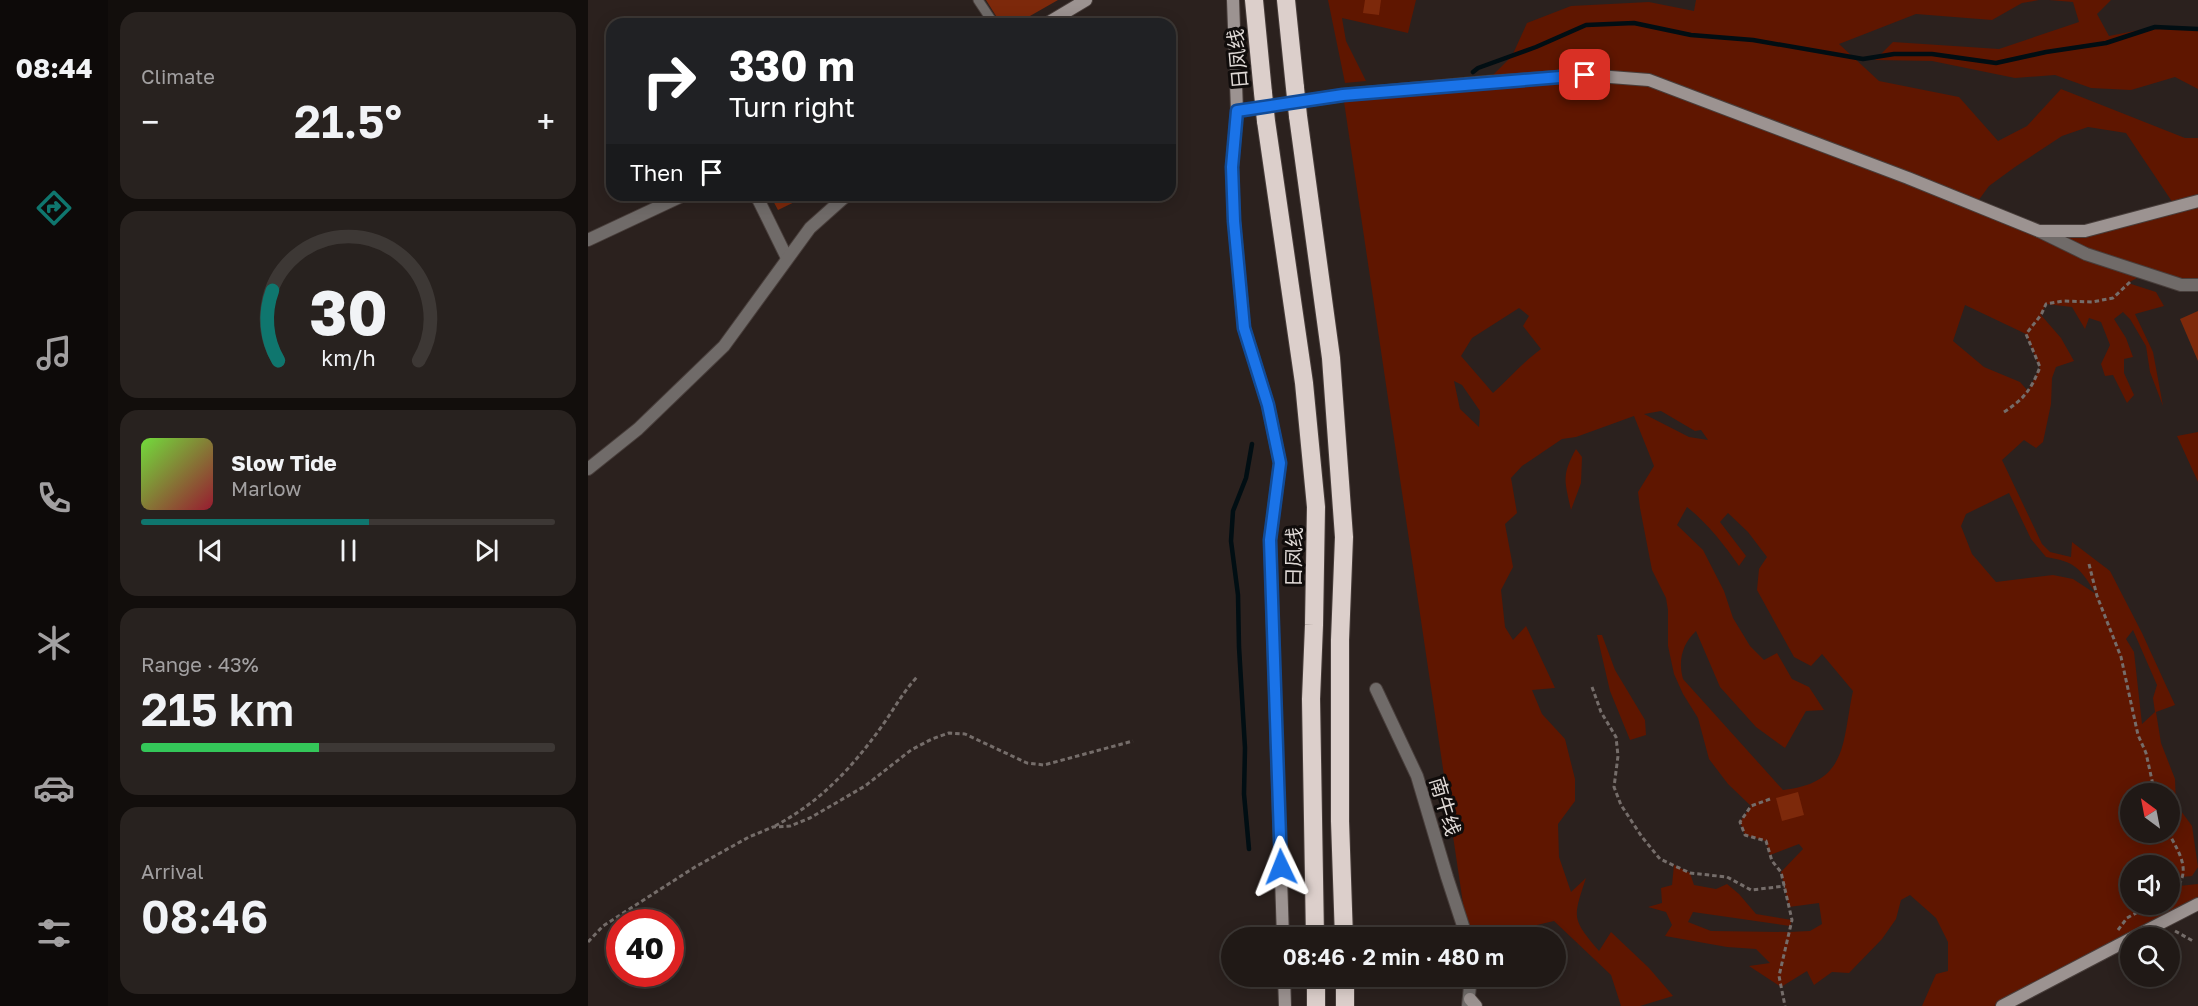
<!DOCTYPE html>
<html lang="en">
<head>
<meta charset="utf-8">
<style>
	body { margin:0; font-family:"Golos Text","Noto Sans SC",sans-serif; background:#28221f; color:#f1f3f6; height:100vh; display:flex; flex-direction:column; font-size:22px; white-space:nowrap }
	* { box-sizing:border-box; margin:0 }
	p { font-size:20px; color:#a2a0a1 }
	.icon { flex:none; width:33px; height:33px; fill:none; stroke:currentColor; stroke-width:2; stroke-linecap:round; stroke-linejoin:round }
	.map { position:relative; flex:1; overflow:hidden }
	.side { display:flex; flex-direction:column; gap:12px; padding:12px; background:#120e0c; width:480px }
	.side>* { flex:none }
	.banner { position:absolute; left:18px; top:18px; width:570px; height:183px; border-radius:18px; box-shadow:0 3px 15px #0003,0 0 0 2px #3d3835; background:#202124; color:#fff; overflow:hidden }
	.needle { width:39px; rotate:328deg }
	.buttons { position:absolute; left:1532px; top:783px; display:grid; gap:12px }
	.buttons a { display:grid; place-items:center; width:60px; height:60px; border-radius:50%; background:#201916; box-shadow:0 3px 15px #0003,0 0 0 2px #3d3835; font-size:30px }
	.speed { position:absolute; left:18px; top:909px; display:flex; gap:12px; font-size:30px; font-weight:700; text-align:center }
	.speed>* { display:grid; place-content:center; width:78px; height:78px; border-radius:50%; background:#201916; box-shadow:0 3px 15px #0003,0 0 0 2px #3d3835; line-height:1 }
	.speed .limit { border:9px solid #d22; background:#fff; color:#111 }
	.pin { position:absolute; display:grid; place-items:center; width:51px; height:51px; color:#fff; margin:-26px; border-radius:12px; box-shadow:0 3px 9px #0006 }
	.me { position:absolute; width:66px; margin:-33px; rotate:358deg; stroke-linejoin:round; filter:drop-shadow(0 0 4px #0008) }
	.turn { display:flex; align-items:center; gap:21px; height:126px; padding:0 24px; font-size:27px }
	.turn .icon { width:78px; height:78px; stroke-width:2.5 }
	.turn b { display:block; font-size:42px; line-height:51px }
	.then { display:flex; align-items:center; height:57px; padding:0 24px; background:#0003; gap:12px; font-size:22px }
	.big { font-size:45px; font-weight:600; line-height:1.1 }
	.side .tile { flex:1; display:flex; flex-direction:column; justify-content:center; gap:9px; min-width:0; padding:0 21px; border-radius:18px; background:#28221f }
	.side .dial { align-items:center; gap:0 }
	.dial svg { height:156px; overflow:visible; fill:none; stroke:#3d3835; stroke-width:7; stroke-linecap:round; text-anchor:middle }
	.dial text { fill:#f1f3f6; stroke:none }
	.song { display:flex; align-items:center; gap:18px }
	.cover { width:72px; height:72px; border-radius:9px; background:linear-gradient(135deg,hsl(100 70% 55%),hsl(350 70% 35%)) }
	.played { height:6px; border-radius:3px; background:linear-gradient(90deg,#0f766e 55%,#3d3835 55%) }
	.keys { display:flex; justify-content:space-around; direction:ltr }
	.heat { display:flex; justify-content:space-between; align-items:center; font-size:33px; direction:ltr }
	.charge { height:9px; border-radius:4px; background:linear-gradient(90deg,#34c759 43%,#3d3835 0) }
	.trip { position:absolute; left:633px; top:927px; width:345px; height:60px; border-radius:30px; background:#201916; box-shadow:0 3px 15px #0003,0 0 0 2px #3d3835; font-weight:600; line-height:60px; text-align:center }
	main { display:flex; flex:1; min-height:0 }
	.menu { display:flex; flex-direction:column; width:108px; justify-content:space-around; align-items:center; background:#0d0a09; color:#a2a0a1 }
	.menu .icon { width:42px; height:42px }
	.menu .selected { color:#0f766e }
	.menu b { font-size:27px; color:#f1f3f6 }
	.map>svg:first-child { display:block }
	.green { fill:#5f1600; fill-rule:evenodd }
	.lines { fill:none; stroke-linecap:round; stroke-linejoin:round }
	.stream { stroke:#010e13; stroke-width:4.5 }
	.building { fill:#7d290b }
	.lane-casing { stroke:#483e3b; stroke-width:11 }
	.street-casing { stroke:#483e3b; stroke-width:14 }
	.secondary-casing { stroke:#483e3b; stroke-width:14 }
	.highway-casing { stroke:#483e3b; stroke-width:20 }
	.path { stroke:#756d6a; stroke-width:3; stroke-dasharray:4.5 3; stroke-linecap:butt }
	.lane { stroke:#706b69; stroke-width:9 }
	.street { stroke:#706b69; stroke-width:12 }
	.secondary { stroke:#9c9391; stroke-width:12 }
	.highway { stroke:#dccfcb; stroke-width:18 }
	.highway-bridge-casing { stroke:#483e3b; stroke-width:20; stroke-linecap:butt }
	.highway-bridge { stroke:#dccfcb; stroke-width:18 }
	.route-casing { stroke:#114b97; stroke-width:15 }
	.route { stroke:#1a73e8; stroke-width:10 }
	.labels { text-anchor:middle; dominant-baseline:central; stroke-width:6; stroke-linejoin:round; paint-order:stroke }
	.street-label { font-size:20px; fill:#dfd9d6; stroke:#100c0b }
</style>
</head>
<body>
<main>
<nav class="menu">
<b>08:44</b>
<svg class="icon selected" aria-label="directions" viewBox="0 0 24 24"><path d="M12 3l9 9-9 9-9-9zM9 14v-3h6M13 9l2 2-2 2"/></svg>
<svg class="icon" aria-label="music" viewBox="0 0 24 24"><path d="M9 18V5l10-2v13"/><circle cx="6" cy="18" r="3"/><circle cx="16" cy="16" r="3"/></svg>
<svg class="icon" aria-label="phone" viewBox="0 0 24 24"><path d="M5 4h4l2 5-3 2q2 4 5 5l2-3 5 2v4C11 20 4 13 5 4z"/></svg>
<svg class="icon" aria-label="climate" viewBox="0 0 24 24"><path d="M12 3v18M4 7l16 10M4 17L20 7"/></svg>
<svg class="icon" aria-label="car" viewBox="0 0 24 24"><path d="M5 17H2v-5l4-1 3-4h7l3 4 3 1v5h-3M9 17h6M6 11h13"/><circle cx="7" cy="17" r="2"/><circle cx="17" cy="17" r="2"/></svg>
<svg class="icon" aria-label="filters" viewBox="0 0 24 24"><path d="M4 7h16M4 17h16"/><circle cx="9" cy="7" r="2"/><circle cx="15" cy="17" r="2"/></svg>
</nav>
<section class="side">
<div class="tile"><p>Climate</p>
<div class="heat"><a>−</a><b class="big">21.5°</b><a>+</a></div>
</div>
<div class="tile dial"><svg viewBox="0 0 100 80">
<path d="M14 69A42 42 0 1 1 86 69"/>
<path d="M14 69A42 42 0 0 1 11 33" stroke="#0f766e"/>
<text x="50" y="56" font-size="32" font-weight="700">30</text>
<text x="50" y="72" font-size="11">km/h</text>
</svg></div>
<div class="tile">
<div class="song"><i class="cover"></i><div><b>Slow Tide</b><p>Marlow</p></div></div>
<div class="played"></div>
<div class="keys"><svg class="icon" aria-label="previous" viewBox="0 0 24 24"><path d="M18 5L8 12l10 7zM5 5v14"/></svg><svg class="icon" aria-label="pause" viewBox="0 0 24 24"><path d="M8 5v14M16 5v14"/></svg><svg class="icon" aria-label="next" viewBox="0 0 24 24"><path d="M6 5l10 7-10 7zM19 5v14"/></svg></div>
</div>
<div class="tile"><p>Range · 43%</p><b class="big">215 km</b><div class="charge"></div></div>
<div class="tile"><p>Arrival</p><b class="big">08:46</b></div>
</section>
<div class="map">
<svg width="1610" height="1006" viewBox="0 0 1610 1006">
	<rect width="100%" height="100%" fill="#2b211e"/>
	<!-- green -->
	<g class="green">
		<polygon points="740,0 828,0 820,33 754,18 758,41 778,81 757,83"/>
		<path d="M1108,0H1451L1434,3L1404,20L1328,14L1251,44L1291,81L1371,97L1410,141L1439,126L1473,89L1597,138H1610V285L1556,274L1540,283L1568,292L1576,306L1547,314L1565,352L1575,406L1562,372L1558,346L1542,319L1535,312L1526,319L1538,338L1545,357L1536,359V373L1546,395L1539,403L1525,375L1517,376L1513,364L1522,345L1513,322L1501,318L1497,329L1484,307L1458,304L1453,315L1473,338L1486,361L1468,367L1464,378L1463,404L1455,442L1448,448L1436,440L1414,460L1454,544L1462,552L1483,557L1484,542L1522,571L1554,633L1587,705L1568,712L1573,743L1587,779L1588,804L1604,826L1610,867L1604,876L1594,877L1591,886L1610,884V904L1414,1006H1334L1348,974L1360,971V942L1348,918L1322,895L1313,900L1308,919L1294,939L1261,973L1244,972L1226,985L1219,971L1193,987L1161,966L1182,963L1168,949L1139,947L1077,936L1084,925L1078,912L1060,907L1074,903L1073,888L1084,885L1086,865L1102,873L1106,885L1128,889L1139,884L1151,894L1168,914L1204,920L1202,926L1105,912L1100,922L1123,931L1201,932L1222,931L1234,924L1231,903L1201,907L1193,872L1215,849L1211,844L1182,855L1178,841L1157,835L1152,822L1163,806L1140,784L1121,759L1110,718L1095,694L1086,674L1080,646V610L1078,598L1064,570L1052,508L1050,492L1066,466L1046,416L988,437L974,439L934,466L923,478L929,513L917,524L925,567L913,590L917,627L925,640L938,626L967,688L944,690L954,714L977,739L987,779V801L970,824L971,857L983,892L998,878C985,918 983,918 1011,951L1023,932L1061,968L1085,996L1052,1006H1033L1023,975L966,921L898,937H880L755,95L898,82L924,56L939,23L983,6L1061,2L1106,11ZM1500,127L1538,133L1587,206L1497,231H1451L1387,205L1401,186L1427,167L1474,136ZM1377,305L1438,334L1452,368L1440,391L1432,382L1396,367L1365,341ZM931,308L941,316L935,326L953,349C935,362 922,378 905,393L873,356L884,338ZM866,381L874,385L892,411L891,427L872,409ZM1073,411L1107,431L1113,430L1120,440L1101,437L1056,414ZM1421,493L1443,539L1458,557C1488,562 1492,568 1508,594L1485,579L1465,575L1408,582L1384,554L1373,526L1378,514ZM1099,507C1120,524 1135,543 1151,566L1158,556L1132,522L1140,513L1160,532L1179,557L1171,569L1169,590L1206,657L1223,666L1234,654L1265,691C1254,741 1261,783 1195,790L1095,679C1090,661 1094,644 1108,631L1132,687L1168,727L1197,748L1218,711L1236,710L1221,687L1204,679L1189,653L1176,660L1162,646L1145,618L1136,591L1115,550L1089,525ZM1545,630L1569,685L1565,698L1567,712L1554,724L1546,652L1538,639ZM1542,794H1581V832H1542ZM1542,866H1581V904H1542Z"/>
		<polygon points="1461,0 1523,0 1509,14 1521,36 1567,27 1610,29 1610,89 1587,77 1543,90 1503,88 1467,75 1427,78 1344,61 1287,60 1305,42 1411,49 1491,22 1485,2"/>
		<polygon points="1610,432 1610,482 1589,436"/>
		<path d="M988,449L994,457L993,483L983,510C977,481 973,476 988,449Z"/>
		<polygon points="1009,635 1014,635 1027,670 1057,720 1058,735 1042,740 1022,691"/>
	</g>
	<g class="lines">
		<!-- stream -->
		<g class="stream">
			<polyline points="885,72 890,68 948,47 998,25 1046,23 1103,35 1165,40 1275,59 1306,54 1344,54 1408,63 1458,52 1518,43 1567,27 1610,29"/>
			<polyline points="661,849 656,794 657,748 651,647 650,595 643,541 645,511 658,478 664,444"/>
		</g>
	</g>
	<!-- building -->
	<g class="building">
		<polygon points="398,0 470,0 428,24 413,24"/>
		<polygon points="777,0 793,0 791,15 775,13"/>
		<polygon points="182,195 221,195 190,210"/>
		<polygon points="1610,311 1610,361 1592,319"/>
		<polygon points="1210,792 1216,815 1194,821 1188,798"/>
	</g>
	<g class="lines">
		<defs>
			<polyline id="lane" points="390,0 406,24"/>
			<g id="street">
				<polyline points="168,195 199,258"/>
				<polyline points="1451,231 1498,254 1593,285 1610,285"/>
				<polyline points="0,240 96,195"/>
				<polyline points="0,469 50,429 136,346 222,228 259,195"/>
				<polyline points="788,689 829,776 859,877 879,938"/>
				<polyline points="880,1006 883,976"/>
			</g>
			<g id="secondary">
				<polyline points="645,0 649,111 644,167 646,221 656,328 680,405 692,463 682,540 695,938"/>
				<polyline points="458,24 498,0"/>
				<polyline points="649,111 755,95 898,82 997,75 1061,80 1320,178 1451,231 1497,231 1610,201"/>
				<polyline points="1544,938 1610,904"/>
				<polyline points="696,976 697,1006"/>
				<polyline points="882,999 888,1006"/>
				<polyline points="1414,1006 1542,939"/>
			</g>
			<g id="highway">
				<polyline points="666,0 675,93"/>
				<polyline points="698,0 707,88"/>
				<polyline points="710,116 743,358 756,537 752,640 752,821 756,938"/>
				<polyline points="678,121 716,383 728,507 726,625 723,699 727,938"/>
				<polyline points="728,1006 728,976"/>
				<polyline points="757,1006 757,976"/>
			</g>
		</defs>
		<!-- lane casing -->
		<use href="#lane" class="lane-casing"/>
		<!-- street casing -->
		<use href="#street" class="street-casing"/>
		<!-- secondary casing -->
		<use href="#secondary" class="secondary-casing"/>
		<!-- highway casing -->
		<use href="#highway" class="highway-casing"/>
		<!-- path -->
		<g class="path">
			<polyline points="367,198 370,195"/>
			<path d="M1416,412C1436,399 1443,390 1452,367L1438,334L1453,315L1458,304L1475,301L1504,302L1525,298L1542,282"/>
			<polyline points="1501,564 1509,596 1533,657 1550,735 1558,753 1567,794"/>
			<polyline points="1004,687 1013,712 1028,737 1030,756 1026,787 1033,805 1054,837 1072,859 1102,873 1139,877 1163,890 1197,886"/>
			<polyline points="1182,799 1163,806 1152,822 1157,835 1178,841 1184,861 1193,872 1204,920 1191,976 1197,1006"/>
			<path d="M187,826C233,801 263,769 294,726C306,709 315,692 329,677"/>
			<path d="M1580,832C1593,856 1606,874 1581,896"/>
			<polyline points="1530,930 1539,918 1564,904"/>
			<polyline points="1587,931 1605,941"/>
			<polyline points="0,942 15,926 107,867 161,837 185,827 202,826 222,818 277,786 323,750 344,739 361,733 377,734 439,763 456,765 545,741"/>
		</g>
		<!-- lane -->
		<use href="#lane" class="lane"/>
		<!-- street -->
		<use href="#street" class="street"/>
		<!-- secondary -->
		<use href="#secondary" class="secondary"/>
		<!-- highway -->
		<use href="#highway" class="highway"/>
		<defs>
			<g id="highway-bridge">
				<polyline points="707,88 710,116"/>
				<polyline points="675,93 678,121"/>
			</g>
		</defs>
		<!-- highway-bridge casing -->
		<use href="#highway-bridge" class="highway-bridge-casing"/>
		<!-- highway-bridge -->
		<use href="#highway-bridge" class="highway-bridge"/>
	</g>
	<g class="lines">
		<defs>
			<polyline id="route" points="693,867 682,540 692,463 680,405 656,328 646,221 644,167 649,111 755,95 997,75"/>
		</defs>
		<!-- route casing -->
		<use href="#route" class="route-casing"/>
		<!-- route -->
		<use href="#route" class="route"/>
	</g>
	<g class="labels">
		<!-- street labels -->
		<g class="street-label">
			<text transform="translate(649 59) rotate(-95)">日凤线</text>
			<text transform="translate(705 557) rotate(-89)">日凤线</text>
			<text transform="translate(858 806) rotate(73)">南牛线</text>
		</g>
	</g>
</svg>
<div class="buttons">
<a><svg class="needle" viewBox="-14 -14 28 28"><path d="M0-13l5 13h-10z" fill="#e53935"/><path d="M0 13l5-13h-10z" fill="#a2a0a1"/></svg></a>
<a><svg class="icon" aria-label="sound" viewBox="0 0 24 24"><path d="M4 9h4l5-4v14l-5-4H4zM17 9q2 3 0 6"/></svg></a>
<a><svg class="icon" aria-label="search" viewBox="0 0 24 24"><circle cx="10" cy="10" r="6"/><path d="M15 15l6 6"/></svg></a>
</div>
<div class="speed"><div class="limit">40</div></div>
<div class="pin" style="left:997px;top:75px;background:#d93025"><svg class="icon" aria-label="arrive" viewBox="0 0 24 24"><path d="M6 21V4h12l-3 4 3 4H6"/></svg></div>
<svg class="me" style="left:693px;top:867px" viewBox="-20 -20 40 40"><path d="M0-17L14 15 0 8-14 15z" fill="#1a73e8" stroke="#fff" stroke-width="4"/></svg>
<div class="trip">08:46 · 2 min · 480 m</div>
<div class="banner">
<div class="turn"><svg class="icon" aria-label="right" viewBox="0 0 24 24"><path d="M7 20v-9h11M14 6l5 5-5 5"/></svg><div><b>330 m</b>Turn right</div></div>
<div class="then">Then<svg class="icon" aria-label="arrive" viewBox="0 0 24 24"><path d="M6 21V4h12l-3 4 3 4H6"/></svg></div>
</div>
</div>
</main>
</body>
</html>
